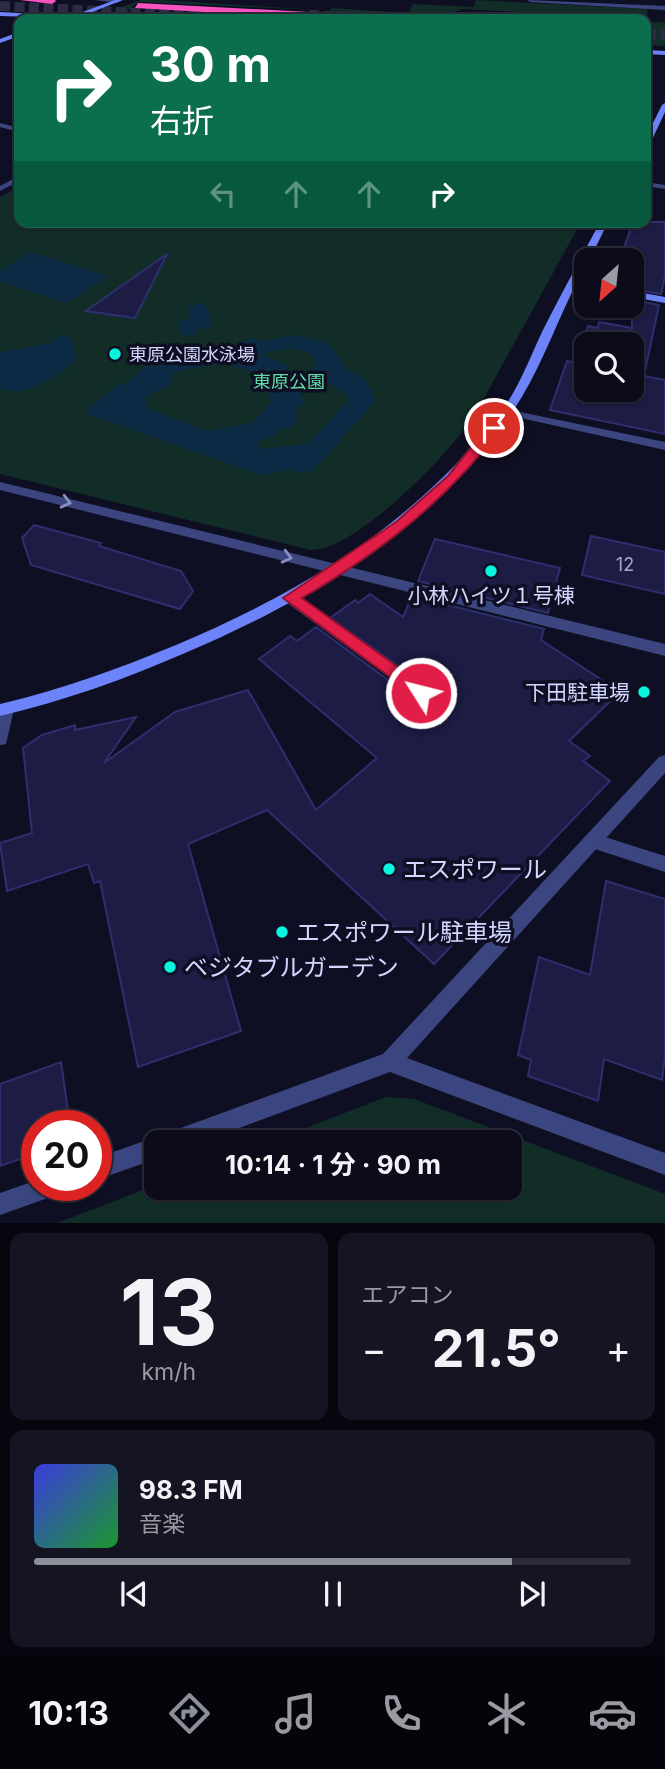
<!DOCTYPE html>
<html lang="ja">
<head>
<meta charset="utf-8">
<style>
	body { margin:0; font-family:Inter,"Noto Sans JP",sans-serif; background:#141423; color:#f1f3f6; height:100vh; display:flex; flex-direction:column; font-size:26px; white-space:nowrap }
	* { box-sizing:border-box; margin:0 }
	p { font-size:23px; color:#9a9ba2 }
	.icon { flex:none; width:38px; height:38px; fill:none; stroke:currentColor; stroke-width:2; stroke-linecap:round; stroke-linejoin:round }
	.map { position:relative; height:1223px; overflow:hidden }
	.details { display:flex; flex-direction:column; gap:10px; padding:10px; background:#06060e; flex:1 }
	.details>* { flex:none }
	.top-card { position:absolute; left:14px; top:14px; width:637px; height:214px; border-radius:14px; box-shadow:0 2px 5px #0004,0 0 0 2px #2b2b39; background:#0b6e4f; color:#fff; overflow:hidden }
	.needle { width:46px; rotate:207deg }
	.buttons { position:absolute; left:574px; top:248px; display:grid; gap:14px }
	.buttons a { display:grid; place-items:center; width:70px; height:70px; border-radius:14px; background:#0b0b1a; box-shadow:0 2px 5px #0004,0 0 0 2px #2b2b39; font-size:35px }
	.speed { position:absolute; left:21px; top:1110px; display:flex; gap:14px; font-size:35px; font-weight:700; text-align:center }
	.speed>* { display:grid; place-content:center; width:91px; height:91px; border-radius:50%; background:#0b0b1a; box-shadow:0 2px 5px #0004,0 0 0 2px #2b2b39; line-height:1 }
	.speed .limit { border:10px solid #d22; background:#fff; color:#111 }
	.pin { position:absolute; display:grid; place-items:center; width:60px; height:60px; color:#fff; margin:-30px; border:4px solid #fff; border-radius:50%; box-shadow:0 2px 7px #0007 }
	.me { position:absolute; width:77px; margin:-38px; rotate:306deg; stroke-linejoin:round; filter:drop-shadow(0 0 5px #0008) }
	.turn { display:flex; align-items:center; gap:24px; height:147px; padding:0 21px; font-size:32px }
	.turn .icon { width:91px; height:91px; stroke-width:2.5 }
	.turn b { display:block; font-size:49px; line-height:60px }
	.lanes { display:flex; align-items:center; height:66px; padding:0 21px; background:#0003; justify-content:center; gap:35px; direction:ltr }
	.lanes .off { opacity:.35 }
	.big { font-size:52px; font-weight:700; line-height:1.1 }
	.details .widget { flex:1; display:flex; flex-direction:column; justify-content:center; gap:10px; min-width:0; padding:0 24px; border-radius:14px; background:#141423 }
	.details .dial { align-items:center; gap:0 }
	.dial b { font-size:91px; line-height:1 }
	.song { display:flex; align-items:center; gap:21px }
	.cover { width:84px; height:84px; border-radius:10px; background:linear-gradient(135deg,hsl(240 70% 55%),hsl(130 70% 35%)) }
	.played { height:7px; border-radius:4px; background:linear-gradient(90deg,#8c9099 80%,#2b2b39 80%) }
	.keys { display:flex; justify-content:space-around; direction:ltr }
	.heat { display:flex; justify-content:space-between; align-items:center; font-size:38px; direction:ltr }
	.details .tiles { flex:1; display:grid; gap:10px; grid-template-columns:1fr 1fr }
	.widget:last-child { grid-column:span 2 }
	.trip { position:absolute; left:144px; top:1130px; width:378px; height:70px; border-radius:14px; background:#0b0b1a; box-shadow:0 2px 5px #0004,0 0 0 2px #2b2b39; font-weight:700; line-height:70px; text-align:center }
	.dock { display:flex; height:112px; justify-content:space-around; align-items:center; background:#04040a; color:#9a9ba2 }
	.dock .icon { width:49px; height:49px }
	.dock .on { color:#8c9099 }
	.dock b { font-size:32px; color:#f1f3f6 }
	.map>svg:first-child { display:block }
	.green { fill:#122d27 }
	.water { fill:#0d2b44; fill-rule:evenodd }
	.building { fill:#1c1c44; stroke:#2f2e6f; stroke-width:2; fill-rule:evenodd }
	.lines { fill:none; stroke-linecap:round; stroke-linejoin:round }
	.highway-tunnel { stroke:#2c2d44; stroke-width:10; stroke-dasharray:10 4.5; stroke-linecap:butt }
	.lane { fill:#3b4681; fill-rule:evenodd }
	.street { fill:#3b4681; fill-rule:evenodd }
	.secondary { fill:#6d83fa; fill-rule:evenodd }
	.highway { fill:#f952c1; fill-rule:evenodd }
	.oneway { stroke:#878ec0 }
	.route { fill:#e11d48; stroke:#92132f; stroke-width:2 }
	.poi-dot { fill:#08f4e0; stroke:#0f0f23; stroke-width:2.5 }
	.labels { text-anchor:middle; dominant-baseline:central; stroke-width:7; stroke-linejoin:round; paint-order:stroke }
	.far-poi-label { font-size:18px; fill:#d3d6fe; stroke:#0f0f23; text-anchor:start }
	.far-park-label { font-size:18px; fill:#61dca6; stroke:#0f0f23 }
	.number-label { font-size:18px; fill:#a5a8d0 }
	.poi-label { font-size:21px; fill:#d3d6fe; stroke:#0f0f23 }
	.near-poi-label { font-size:24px; fill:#d3d6fe; stroke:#0f0f23; text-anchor:start }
</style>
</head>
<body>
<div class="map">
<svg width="665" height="1223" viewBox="0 0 665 1223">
	<rect width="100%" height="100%" fill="#0f0f23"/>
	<!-- green -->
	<g class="green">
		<polygon points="141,0 158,0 319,10 138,2 122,16 114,10"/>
		<polygon points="476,0 647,9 648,22 665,22 665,46 646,45 646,19 462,9 453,13 431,13 428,19 325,19 332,8 408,13 413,4 474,7"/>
		<path d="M19,187V222H581L477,411C450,454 379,524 333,545C326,548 318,549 311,550L0,474V197Z"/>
		<polygon points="386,1097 414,1099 665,1194 665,1223 57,1223 156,1185 156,1188 509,1188 509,1143 267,1143"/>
	</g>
	<!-- water -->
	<g class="water">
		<polygon points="31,252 108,276 67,303 0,282 0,271"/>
		<polygon points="202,303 205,304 213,326 196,329 197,334 182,336 177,322 191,318 188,307"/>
		<path d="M61,335L71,338L76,361C54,377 29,398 0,389V352L50,343Z"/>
		<path d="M297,335L330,344L346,370L362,375L376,400L314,470L296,473L294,469L261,475L88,414L87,410L119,384L124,385L157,357L238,346L244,340L256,338L259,341ZM294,348L312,354L316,363L312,368L316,376H322C331,390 341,387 349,400L309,443L266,449L256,444L260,440L271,438L282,427L289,429L298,420L295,412L305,402L285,364L263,356L268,352ZM227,363L265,377L271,403L252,423L208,431L148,409L145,398C155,390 162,392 174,382L168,379L177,371Z"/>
	</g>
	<!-- building -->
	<g class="building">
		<polygon points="633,222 665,222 665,276 661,294 632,289 632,256 622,254"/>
		<polygon points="167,254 135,318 86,311"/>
		<path d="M632,300L659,305L644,376L665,380V434L550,410L567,361L577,363L588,326L598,328L599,322L632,328ZM586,345H632V390H586Z"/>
		<polygon points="34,525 101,543 99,546 181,571 193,591 180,609 31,565 22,538"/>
		<polygon points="591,536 665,552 665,594 582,575"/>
		<polygon points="435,539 560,568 548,613 418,581"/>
		<polygon points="370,594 403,617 412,596 544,629 541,640 620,692 569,741 590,756 583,761 610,781 434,964 267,810 188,844 241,1031 138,1067 100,881 94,883 88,864 7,891 0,843 32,833 23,748 42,735 75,725 75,730 136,717 104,763 175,712 248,690 316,810 377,758 259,659 290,636 297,641 316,627 414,699 420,701 427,699 432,693 428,687 330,618 355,600 358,603"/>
		<polygon points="606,881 665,899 665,1055 662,1080 604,1059 598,1101 528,1076 531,1060 518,1055 539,957 590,975"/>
		<polygon points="61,1062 69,1118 49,1125 37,1125 37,1153 0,1166 0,1084"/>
	</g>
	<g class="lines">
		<!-- highway-tunnel -->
		<g class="highway-tunnel">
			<polyline points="0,6 248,19"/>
			<polyline points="309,15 393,19"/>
			<polyline points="646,34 665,34"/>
		</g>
		<!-- lane -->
		<g class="lane">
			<polygon points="0,123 19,128 19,132 0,127"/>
			<polygon points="291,593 426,689 429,693 426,697 421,699 416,697 286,602 284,598 286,594"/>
			<polygon points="592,833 665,856 665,872 586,846 583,841 586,836"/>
		</g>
		<!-- street -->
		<g class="street">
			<polygon points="95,0 119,0 120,1 117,3"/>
			<polygon points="527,0 665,6 665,10 530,2"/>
			<polygon points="19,176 19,181 0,191 0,186"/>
			<polygon points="646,182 665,185 665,189 646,186"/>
			<polygon points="506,409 665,442 665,450 502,414 502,410"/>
			<polygon points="0,482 665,644 665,656 0,490"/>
			<polygon points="6,703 11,705 14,709 6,744 0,745 0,706"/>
			<polygon points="665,755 665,773 407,1058 665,1153 665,1175 390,1072 199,1143 156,1143 156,1159 96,1180 96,1158 156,1137 161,1139 162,1135 170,1132 383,1054 659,757"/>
			<polygon points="37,1180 37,1185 65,1185 62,1193 0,1215 0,1193"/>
		</g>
		<!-- secondary -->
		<g class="secondary">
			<polygon points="115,0 123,0 79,17 94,19 0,16 0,12 72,16"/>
			<polygon points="19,32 19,36 0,43 0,39"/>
			<polygon points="646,50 665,51 665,55 646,54"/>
			<polygon points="665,103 665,112 650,144 646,146 646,137 662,105"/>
			<path d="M600,222H608L589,261H586L577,283L586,284V290L574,288C554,329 538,374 513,411C433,526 312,599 185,653C125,679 64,701 0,716V704C60,690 118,669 176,645C302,592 418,522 502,410C520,386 530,357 543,330C561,294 581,258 600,222Z"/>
			<polygon points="632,291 665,297 665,303 632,297"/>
		</g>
		<!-- highway -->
		<g class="highway">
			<polygon points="20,0 55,0 56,1 52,4"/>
			<polygon points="138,3 309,12 313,15 309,18 135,8"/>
		</g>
	</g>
	<!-- one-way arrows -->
	<defs><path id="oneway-chevron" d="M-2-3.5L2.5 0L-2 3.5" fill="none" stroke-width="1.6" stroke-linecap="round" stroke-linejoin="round" transform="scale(1.75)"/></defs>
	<g class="oneway">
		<use href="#oneway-chevron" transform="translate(66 502) rotate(14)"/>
		<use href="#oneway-chevron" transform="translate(287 557) rotate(14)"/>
	</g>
	<!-- route -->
	<path class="route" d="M494,424L501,428C448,500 379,553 302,598L427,688L430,693L427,698L421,700L283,598L396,522L448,476L489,425Z"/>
	<!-- markers -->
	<g class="poi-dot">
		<circle cx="115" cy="354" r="7"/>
		<circle cx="491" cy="571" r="7"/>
		<circle cx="644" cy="692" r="7"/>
		<circle cx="389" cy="869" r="7"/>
		<circle cx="282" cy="932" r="7"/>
		<circle cx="170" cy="967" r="7"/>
	</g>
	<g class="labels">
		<!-- far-poi labels -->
		<g class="far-poi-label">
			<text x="129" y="354">東原公園水泳場</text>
		</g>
		<!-- far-park labels -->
		<g class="far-park-label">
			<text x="289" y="381">東原公園</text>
		</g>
		<!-- number labels -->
		<g class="number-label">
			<text x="625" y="564">12</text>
		</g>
		<!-- poi labels -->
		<g class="poi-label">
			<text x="491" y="595">小林ハイツ１号棟</text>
			<text x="630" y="692" text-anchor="end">下田駐車場</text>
		</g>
		<!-- near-poi labels -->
		<g class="near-poi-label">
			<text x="403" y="869">エスポワール</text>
			<text x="296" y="932">エスポワール駐車場</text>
			<text x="184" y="967">ベジタブルガーデン</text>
		</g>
	</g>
</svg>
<div class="buttons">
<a><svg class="needle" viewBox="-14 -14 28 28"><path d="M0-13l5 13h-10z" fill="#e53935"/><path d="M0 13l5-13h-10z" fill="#9a9ba2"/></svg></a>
<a><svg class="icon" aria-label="search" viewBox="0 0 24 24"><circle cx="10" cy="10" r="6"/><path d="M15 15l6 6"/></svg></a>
</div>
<div class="speed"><div class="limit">20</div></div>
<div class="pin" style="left:494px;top:428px;background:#d93025"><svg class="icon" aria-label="arrive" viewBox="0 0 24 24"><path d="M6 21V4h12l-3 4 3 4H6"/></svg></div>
<svg class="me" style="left:421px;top:693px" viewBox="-20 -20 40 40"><circle r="17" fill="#e11d48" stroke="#fff" stroke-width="3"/><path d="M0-11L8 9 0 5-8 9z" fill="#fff"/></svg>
<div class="trip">10:14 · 1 分 · 90 m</div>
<div class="top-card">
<div class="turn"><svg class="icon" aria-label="right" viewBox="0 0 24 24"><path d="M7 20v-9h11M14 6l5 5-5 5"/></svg><div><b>30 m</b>右折</div></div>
<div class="lanes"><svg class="icon off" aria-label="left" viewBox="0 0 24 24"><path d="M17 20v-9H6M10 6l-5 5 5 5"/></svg><svg class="icon off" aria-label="ahead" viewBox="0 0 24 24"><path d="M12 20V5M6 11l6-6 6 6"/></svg><svg class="icon off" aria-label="ahead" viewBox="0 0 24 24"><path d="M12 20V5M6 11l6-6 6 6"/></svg><svg class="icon" aria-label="right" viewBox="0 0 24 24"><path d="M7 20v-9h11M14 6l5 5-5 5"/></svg></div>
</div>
</div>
<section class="details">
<div class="tiles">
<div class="widget dial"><b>13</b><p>km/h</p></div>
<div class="widget"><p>エアコン</p>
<div class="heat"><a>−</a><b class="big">21.5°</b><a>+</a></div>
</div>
<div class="widget">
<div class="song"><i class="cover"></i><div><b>98.3 FM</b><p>音楽</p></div></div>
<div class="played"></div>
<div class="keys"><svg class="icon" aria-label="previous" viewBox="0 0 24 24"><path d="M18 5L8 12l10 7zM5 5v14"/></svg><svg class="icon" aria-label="pause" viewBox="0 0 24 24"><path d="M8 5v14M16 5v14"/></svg><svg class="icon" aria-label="next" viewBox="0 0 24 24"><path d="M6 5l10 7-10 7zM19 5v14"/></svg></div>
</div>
</div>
</section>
<nav class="dock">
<b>10:13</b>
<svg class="icon on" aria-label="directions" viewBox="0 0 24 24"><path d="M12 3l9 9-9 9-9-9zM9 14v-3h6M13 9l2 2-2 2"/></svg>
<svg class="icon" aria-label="music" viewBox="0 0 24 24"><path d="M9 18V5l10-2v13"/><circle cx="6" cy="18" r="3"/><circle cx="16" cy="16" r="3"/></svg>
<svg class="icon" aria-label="phone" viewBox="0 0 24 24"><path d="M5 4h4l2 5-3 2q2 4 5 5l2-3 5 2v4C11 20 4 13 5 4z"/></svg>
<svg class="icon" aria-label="climate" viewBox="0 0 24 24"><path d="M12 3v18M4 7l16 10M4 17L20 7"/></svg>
<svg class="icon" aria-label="car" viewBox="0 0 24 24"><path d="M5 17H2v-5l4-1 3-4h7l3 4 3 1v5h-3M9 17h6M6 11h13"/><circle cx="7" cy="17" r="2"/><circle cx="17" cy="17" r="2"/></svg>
</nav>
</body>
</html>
